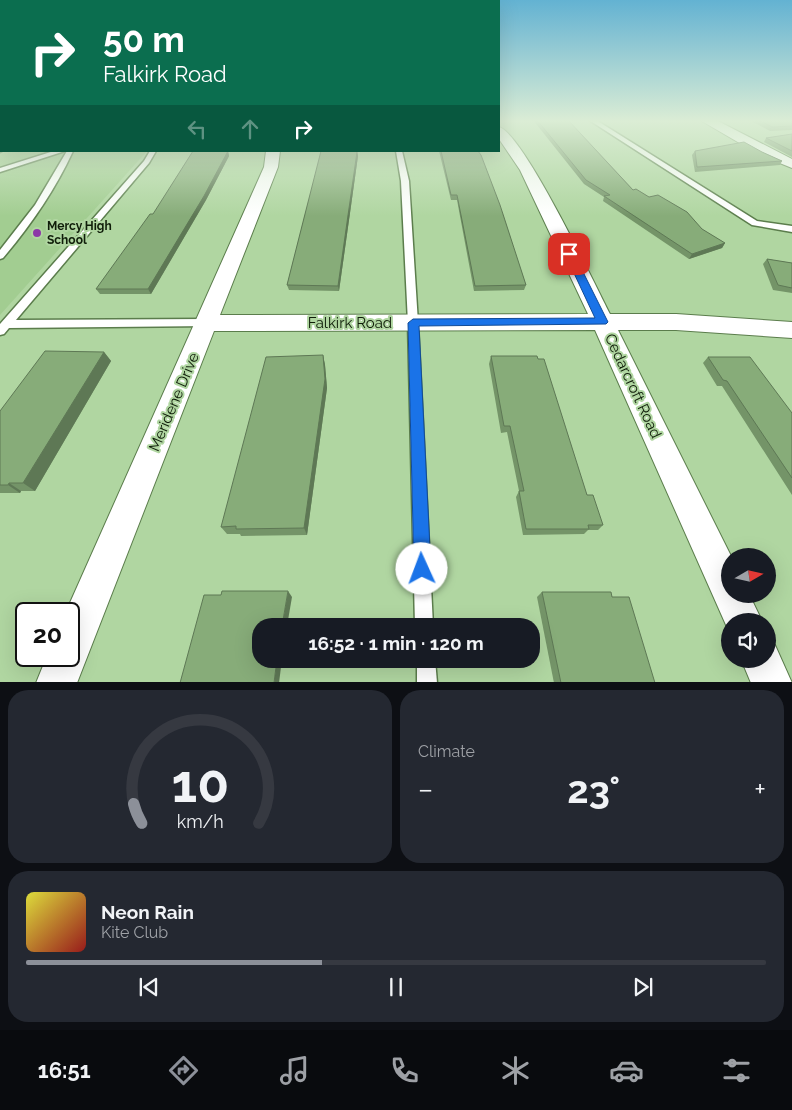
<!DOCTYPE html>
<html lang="en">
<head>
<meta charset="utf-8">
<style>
	body { margin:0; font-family:Raleway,sans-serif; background:#242831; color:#f1f3f6; height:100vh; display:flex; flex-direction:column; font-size:19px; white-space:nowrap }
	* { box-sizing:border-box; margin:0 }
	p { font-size:16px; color:#9ea1a6 }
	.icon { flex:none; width:28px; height:28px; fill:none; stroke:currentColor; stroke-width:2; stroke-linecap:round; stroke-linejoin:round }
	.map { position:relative; height:682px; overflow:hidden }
	.drawer { display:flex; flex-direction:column; gap:8px; padding:8px; background:#0d0f14; flex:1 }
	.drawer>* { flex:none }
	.banner { position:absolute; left:0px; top:0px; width:500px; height:152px; box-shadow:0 5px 20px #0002; background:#0b6e4f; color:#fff; overflow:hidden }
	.needle { width:32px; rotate:81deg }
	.controls { position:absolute; left:721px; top:548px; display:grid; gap:10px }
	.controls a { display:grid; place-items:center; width:55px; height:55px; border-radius:50%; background:#171b24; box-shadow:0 5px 20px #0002; font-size:25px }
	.speed { position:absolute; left:15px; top:602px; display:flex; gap:10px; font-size:25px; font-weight:700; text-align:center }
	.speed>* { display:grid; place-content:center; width:65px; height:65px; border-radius:50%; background:#171b24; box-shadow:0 5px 20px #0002; line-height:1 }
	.speed .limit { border:2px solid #111; border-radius:8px; background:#fff; color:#111 }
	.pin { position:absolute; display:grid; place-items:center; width:42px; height:42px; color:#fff; margin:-21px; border-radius:10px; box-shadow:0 2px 8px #0006 }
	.me { position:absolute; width:55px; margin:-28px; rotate:358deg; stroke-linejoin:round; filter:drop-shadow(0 0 4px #0008) }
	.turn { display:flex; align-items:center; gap:18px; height:105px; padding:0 20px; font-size:22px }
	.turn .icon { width:65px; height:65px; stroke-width:2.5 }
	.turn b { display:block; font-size:35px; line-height:42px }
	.lanes { display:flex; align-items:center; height:48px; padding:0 20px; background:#0003; justify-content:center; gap:25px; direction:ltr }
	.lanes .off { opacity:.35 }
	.big { font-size:38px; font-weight:700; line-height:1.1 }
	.drawer .card { flex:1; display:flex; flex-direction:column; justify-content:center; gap:8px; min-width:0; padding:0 18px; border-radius:20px; background:#242831 }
	.drawer .dial { align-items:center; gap:0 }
	.dial svg { height:130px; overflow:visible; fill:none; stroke:#363941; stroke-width:7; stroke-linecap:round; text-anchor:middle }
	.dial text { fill:#f1f3f6; stroke:none }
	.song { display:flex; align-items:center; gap:15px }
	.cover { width:60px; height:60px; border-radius:8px; background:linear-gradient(135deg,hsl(60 70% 55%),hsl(0 70% 35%)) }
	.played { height:5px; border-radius:2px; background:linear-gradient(90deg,#8c9099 40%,#363941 40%) }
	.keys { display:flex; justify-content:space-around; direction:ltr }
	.heat { display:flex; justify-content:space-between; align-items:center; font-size:28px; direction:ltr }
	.drawer .tiles { flex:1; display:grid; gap:8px; grid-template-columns:1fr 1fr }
	.card:last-child { grid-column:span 2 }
	.trip { position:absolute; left:252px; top:618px; width:288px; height:50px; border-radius:20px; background:#171b24; box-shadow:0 5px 20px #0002; font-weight:700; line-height:50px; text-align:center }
	.dock { display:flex; height:80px; justify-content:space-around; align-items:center; background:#090b0e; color:#9ea1a6 }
	.dock .icon { width:35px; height:35px }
	.dock .on { color:#8c9099 }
	.dock b { font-size:22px; color:#f1f3f6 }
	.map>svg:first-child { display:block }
	.built { fill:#a2cd91 }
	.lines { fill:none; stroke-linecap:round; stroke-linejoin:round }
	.lane-casing { stroke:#5b7d4c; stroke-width:3 }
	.street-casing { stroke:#5b7d4c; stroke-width:2 }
	.lane { fill:#fff; fill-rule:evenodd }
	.street { fill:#fff; fill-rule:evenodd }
	.wall { fill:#749468 }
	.shaded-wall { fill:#5e7855 }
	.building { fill:#87ac79; stroke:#5e7855 }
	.route { fill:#1a73e8; stroke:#114b97 }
	.poi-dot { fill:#8c39a7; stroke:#b0d6a1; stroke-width:2 }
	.labels { text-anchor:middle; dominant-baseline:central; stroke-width:4; stroke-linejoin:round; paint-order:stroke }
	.far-poi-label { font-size:12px; font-weight:bold; fill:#0f1d09; stroke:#b0d6a1; text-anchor:start }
	.street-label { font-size:15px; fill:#0f1d09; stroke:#b0d6a1 }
</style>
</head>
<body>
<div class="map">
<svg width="792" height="683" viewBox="0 0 792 683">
	<rect width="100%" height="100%" fill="#b0d6a1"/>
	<!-- built -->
	<polygon class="built" points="0,120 1,151 147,151 0,315"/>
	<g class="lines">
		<defs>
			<g id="lane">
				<polygon points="589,120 596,120 757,221 792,226 792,232 752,225"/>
				<polygon points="0,147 1,147 2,151 0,152"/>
				<polygon points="54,151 65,151 0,172 0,168"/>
				<path d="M67,151H73C55,190 31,225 3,258L0,259V250L35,205Z"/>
				<polygon points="150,151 156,151 149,163 16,320 207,319 211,320 212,323 211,326 9,328 4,334 0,335 0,324 144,161"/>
				<polygon points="396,151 402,151 409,181 418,323 433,626 415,626 408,323 401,181"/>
				<polygon points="417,659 435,659 437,683 417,683"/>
			</g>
			<g id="street">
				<polygon points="700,120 716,120 792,159 792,168 760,155"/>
				<path d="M499,127C523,133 595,285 610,314H676L792,322V338L676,330H618L731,556L730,594H749L762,621H730V634L595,330L214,331L77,683H36L47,656H69V614H65L264,167L266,151H280L278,167L220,315L588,314L520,170L499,139Z"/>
				<polygon points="768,642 775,645 792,683 751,683 741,659 768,659"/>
			</g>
		</defs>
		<!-- lane casing -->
		<use href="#lane" class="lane-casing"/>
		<!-- street casing -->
		<use href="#street" class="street-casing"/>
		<!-- lane -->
		<use href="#lane" class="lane"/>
		<!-- street -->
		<use href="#street" class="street"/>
	</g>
	<!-- wall -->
	<g class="wall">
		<polygon points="533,120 568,120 633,190 725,243 722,248 689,259 603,201 604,197 584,184"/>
		<polygon points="749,120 792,120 792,130 770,131"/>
		<polygon points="792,134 792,157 764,142 766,138"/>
		<polygon points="228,151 229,156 206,200 151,294 100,294 96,289 153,214"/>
		<polygon points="321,151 357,151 357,152 358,156 339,291 289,290 287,285 321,153"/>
		<polygon points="439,151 478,151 526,285 524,290 474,291 457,200 451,200"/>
		<polygon points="695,151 762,152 782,161 780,165 695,172 692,155"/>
		<polygon points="767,259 792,263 792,293 773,290 763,264"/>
		<polygon points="104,352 111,361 35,491 21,491 20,493 0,493 0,411"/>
		<polygon points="323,355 325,365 327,388 307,535 241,536 240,534 227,534 221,527"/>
		<polygon points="491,356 587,495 603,525 598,530 588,530 584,534 523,535 516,497 519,491 507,432 501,433 489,364"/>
		<polygon points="708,357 792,413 792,495 722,386 717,386 703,363"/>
		<polygon points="542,592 612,597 655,683 554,683 537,597"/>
	</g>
	<!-- shaded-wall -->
	<g class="shaded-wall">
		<polygon points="1,120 1,134 0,135 0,121"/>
		<polygon points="228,151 229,156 206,200 151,294 148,289"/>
		<polygon points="357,152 358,156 339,291 338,286"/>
		<polygon points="725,243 722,248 689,259 692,254"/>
		<polygon points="104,352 111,361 35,491 23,483"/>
		<polygon points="323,355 325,365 327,388 307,535 304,528"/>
		<polygon points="9,483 21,491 20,493 8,485"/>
		<polygon points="288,591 292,597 287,626 282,626"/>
		<polygon points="277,659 282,659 279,683 274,683"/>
	</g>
	<!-- building -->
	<g class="building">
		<polygon points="537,120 568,120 633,190 636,189 649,197 658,195 687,212 702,229 725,243 692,254 604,196 610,195 586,180"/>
		<polygon points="759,120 792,120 792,126 772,127"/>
		<polygon points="792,134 792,151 766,138"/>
		<polygon points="744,142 762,152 782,161 697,167 695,151"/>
		<polygon points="193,151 228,151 204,196 148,289 96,289 150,214 153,214"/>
		<polygon points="321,151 357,151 357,152 338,286 287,285"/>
		<polygon points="441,151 478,151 481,155 500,205 526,285 475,286 457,195 451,195"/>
		<polygon points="767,259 792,263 792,288 778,285"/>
		<polygon points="45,351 104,352 23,483 9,483 8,485 0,485 0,411"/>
		<polygon points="323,355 325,379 304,528 236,529 236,526 221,527 266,357"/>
		<polygon points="491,356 537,356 538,359 544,359 587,495 593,495 603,525 588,525 589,529 526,529 519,491 524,491 510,426 504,426"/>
		<polygon points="708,357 750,357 792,413 792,478 727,381 723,380"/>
		<polygon points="222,591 288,591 282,626 261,626 261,659 277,659 274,683 180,683 204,595 221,595"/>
		<polygon points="542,592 611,592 612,597 629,597 655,683 561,683"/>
	</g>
	<!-- sky -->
	<linearGradient id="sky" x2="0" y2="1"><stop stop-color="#63b2d2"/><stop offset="0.56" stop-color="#dbedd5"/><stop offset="1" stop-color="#dbedd5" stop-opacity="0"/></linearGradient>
	<rect width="792" height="216" fill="url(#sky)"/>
	<!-- route -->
	<polygon class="route" points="569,251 574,254 608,322 606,324 419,326 431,569 428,575 422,578 416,575 414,569 408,323 413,319 595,318 565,254"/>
	<!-- markers -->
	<circle class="poi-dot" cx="37" cy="233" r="5"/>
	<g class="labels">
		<!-- far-poi labels -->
		<g class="far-poi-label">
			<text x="47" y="226">Mercy High<tspan x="47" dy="14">School</tspan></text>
		</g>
		<!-- street labels -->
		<g class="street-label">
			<text x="350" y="323">Falkirk Road</text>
			<text transform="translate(633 386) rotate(65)">Cedarcroft Road</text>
			<text transform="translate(174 402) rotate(-67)">Meridene Drive</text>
		</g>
	</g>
</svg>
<div class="controls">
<a><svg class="needle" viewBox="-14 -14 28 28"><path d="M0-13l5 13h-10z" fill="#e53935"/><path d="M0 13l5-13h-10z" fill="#9ea1a6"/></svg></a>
<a><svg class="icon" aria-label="sound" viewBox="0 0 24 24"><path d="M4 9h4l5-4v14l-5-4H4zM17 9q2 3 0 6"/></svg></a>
</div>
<div class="speed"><div class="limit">20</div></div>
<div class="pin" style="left:569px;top:254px;background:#d93025"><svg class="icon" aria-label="arrive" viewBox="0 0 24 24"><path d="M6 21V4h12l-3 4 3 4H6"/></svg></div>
<svg class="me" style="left:422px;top:569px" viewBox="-20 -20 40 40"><circle r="19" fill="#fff"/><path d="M0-13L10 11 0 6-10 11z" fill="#1a73e8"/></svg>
<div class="trip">16:52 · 1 min · 120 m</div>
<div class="banner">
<div class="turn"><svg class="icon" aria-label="right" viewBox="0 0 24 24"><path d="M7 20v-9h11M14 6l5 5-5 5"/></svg><div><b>50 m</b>Falkirk Road</div></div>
<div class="lanes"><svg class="icon off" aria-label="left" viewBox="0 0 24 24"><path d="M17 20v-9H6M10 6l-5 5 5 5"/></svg><svg class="icon off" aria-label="ahead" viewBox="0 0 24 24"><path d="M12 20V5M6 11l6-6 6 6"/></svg><svg class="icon" aria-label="right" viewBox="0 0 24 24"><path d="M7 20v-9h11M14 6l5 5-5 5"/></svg></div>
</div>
</div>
<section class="drawer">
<div class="tiles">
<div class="card dial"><svg viewBox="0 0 100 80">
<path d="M14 69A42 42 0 1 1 86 69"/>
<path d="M14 69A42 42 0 0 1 9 57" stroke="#8c9099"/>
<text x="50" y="56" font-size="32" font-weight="700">10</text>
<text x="50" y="72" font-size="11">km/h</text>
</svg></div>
<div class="card"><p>Climate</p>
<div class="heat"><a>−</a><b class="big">23°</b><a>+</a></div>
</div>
<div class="card">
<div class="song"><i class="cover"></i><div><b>Neon Rain</b><p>Kite Club</p></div></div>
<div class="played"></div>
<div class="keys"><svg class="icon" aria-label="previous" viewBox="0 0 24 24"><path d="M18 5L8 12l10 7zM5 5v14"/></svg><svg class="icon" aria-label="pause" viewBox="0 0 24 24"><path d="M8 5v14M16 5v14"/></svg><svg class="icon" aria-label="next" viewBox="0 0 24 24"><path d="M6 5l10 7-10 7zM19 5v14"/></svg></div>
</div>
</div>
</section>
<nav class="dock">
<b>16:51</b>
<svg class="icon on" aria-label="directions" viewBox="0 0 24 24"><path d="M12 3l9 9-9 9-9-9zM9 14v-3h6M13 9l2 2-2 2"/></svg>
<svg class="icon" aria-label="music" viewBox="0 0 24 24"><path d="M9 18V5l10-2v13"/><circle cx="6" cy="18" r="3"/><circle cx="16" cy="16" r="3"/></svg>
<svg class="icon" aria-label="phone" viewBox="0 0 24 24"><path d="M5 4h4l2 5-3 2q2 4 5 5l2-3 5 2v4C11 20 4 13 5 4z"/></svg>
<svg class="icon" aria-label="climate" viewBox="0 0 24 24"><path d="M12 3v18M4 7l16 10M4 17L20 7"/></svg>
<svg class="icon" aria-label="car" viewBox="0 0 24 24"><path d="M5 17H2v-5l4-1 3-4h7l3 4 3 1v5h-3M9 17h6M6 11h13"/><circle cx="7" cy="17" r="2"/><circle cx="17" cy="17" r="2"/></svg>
<svg class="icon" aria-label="filters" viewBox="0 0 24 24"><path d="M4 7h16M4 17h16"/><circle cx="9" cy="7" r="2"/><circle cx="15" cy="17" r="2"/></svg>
</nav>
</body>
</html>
